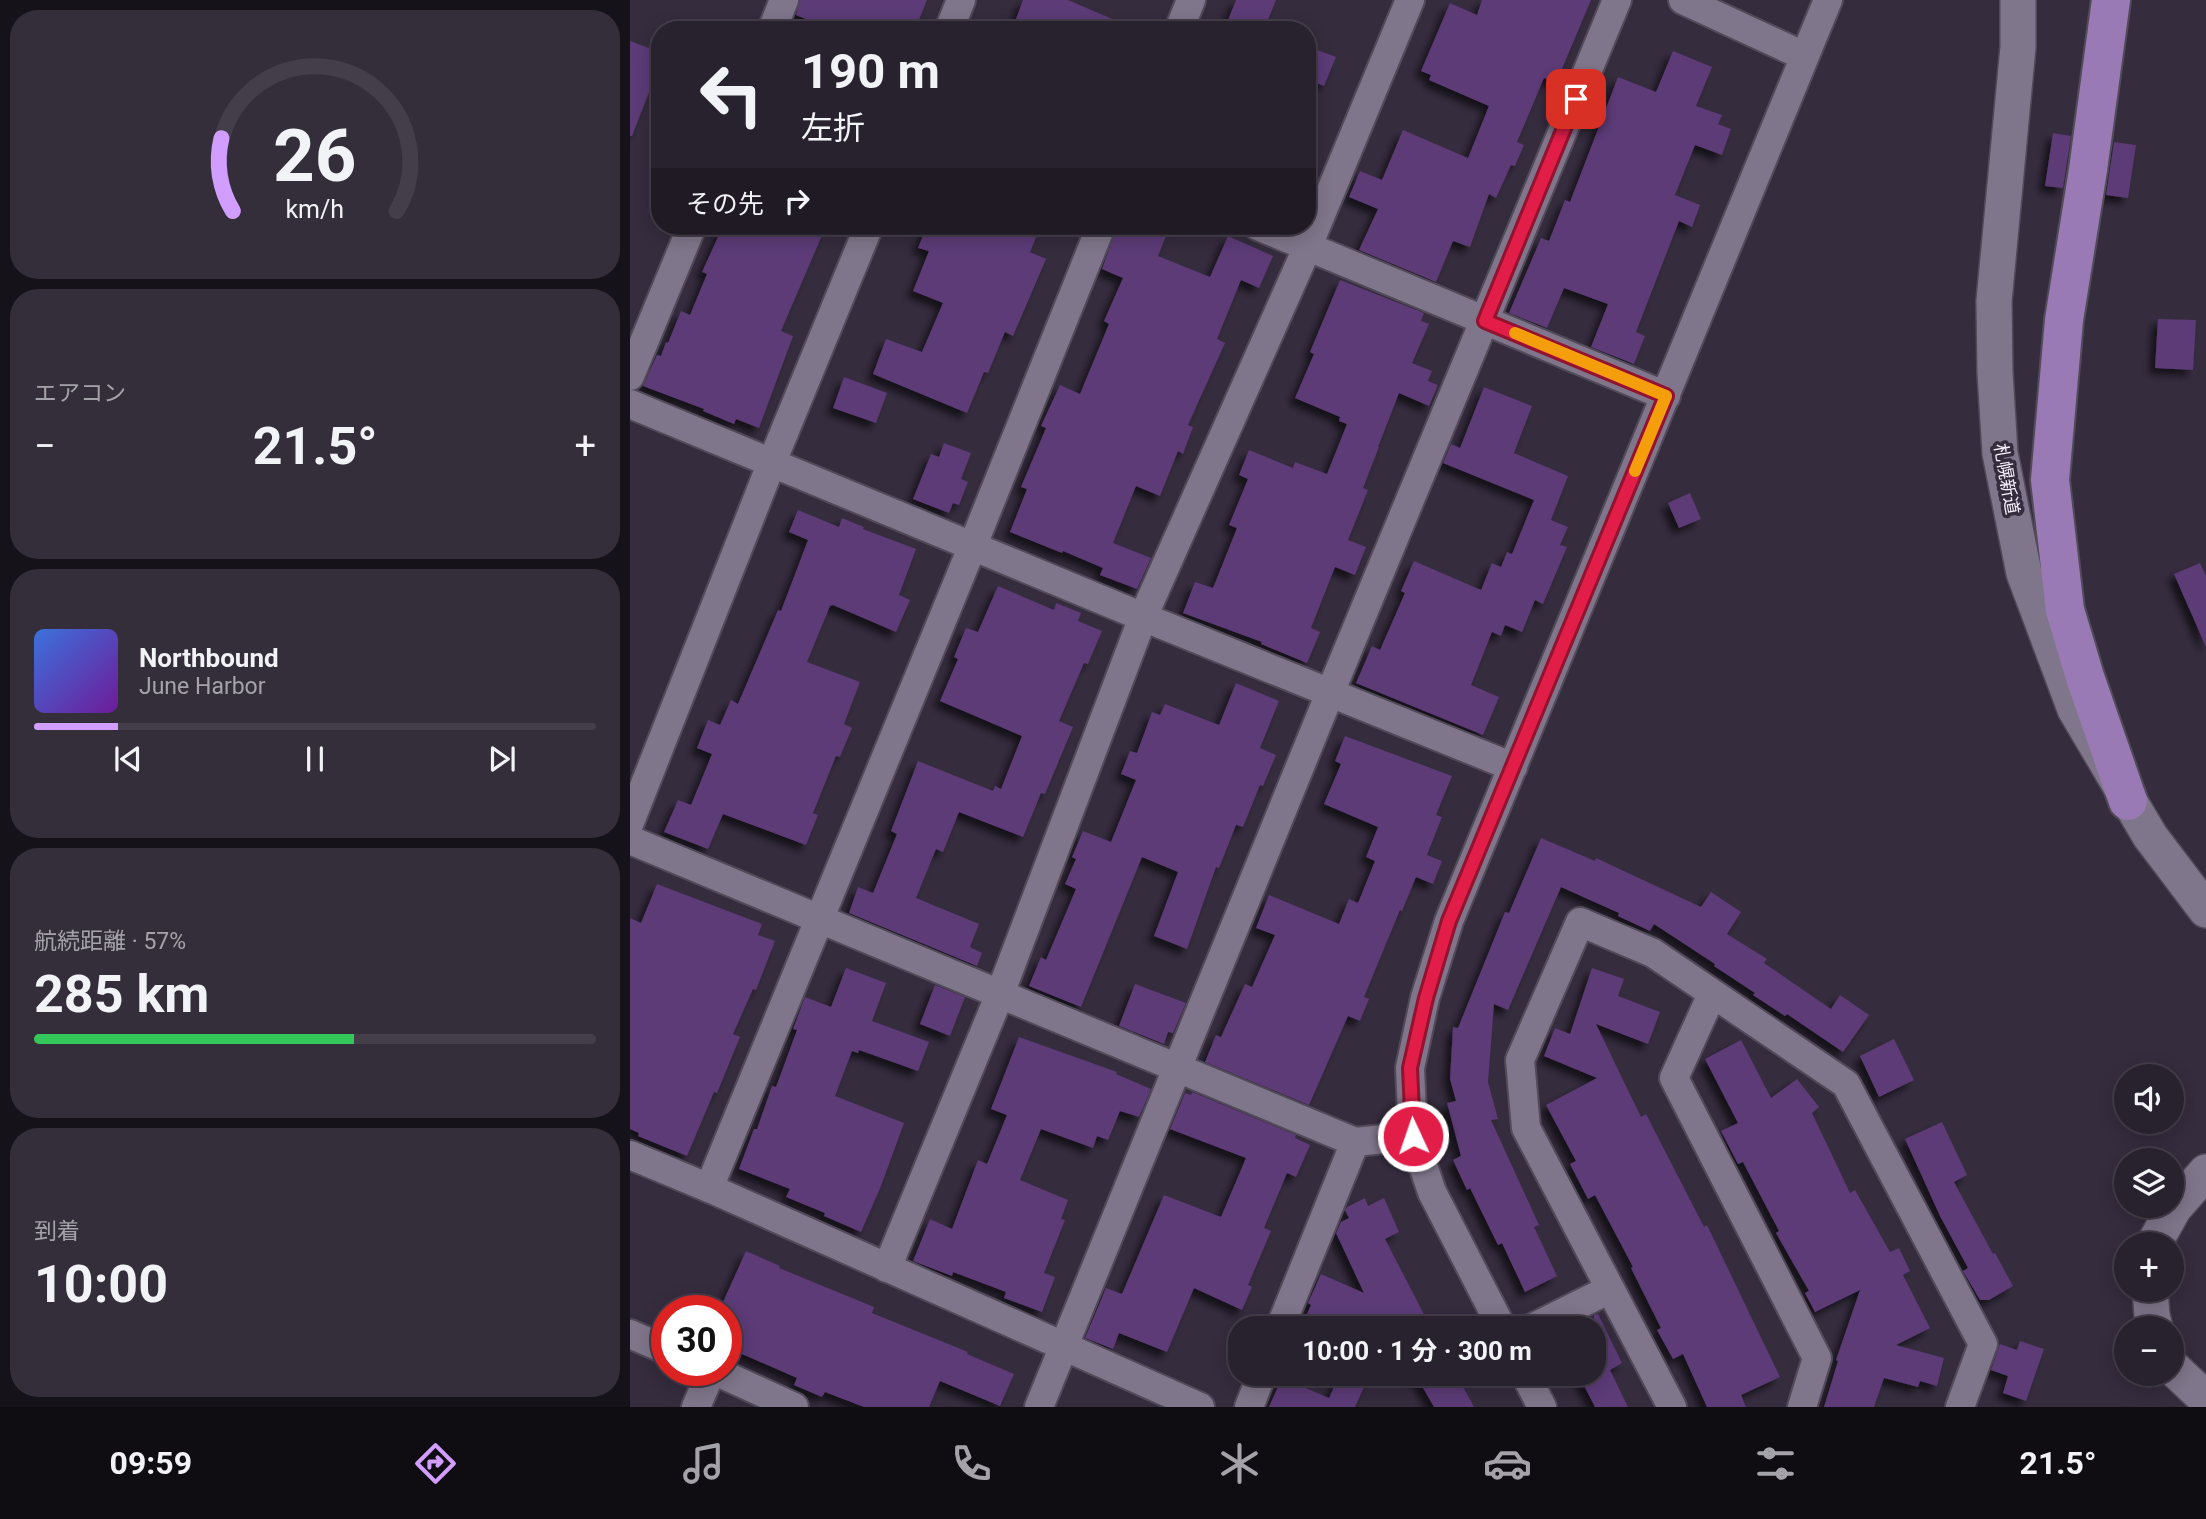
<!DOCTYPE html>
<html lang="ja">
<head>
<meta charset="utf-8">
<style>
	body { margin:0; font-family:Roboto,"Noto Sans JP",sans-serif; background:#342e3a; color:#f1f3f6; height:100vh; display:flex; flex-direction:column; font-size:26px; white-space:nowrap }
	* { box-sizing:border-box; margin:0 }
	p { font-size:23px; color:#a5a3aa }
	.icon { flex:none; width:38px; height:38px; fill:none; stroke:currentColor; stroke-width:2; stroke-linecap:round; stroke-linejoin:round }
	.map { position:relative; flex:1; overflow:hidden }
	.panel { display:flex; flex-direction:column; gap:10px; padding:10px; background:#161219; width:630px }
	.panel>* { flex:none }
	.hud { position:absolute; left:21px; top:21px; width:665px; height:214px; border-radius:28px; box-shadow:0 4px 18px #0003,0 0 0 2px #443e4a; background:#28212e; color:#f1f3f6; overflow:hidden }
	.buttons { position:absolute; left:1484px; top:1064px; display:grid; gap:14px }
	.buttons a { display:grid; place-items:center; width:70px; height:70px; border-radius:50%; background:#28212e; box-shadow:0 4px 18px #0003,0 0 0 2px #443e4a; font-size:35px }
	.speed { position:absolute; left:21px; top:1295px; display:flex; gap:14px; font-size:35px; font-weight:700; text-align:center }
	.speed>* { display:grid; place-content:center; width:91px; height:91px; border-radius:50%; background:#28212e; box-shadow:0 4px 18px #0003,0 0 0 2px #443e4a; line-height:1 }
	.speed .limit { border:10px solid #d22; background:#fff; color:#111 }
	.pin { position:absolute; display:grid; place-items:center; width:60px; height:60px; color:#fff; margin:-30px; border-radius:14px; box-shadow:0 4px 10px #0006 }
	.me { position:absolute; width:77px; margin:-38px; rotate:357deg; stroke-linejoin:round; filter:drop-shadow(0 0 5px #0008) }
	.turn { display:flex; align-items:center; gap:24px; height:147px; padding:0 35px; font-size:32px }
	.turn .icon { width:91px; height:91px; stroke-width:2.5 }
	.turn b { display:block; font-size:49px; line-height:60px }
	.then { display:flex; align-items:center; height:66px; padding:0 35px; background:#0003; gap:14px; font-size:26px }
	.big { font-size:52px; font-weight:700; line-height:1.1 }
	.panel .tile { flex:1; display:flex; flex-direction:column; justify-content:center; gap:10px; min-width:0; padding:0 24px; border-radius:28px; background:#342e3a }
	.panel .dial { align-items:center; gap:0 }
	.dial svg { height:182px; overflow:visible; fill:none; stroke:#443e4a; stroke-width:7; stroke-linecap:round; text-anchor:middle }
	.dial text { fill:#f1f3f6; stroke:none }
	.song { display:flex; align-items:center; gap:21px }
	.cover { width:84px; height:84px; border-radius:10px; background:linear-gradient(135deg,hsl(220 70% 55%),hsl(280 70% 35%)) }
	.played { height:7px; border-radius:4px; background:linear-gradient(90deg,#d19dfe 15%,#443e4a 15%) }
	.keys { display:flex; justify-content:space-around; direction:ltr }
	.heat { display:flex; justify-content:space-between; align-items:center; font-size:38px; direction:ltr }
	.charge { height:10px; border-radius:5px; background:linear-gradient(90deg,#34c759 57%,#443e4a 0) }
	.trip { position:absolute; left:598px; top:1316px; width:378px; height:70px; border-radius:28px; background:#28212e; box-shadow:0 4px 18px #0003,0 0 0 2px #443e4a; font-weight:700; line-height:70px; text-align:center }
	.tabs { display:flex; height:112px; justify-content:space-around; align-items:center; background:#100d12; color:#a5a3aa }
	.tabs .icon { width:49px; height:49px }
	.tabs .active { color:#d19dfe }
	.tabs b { font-size:32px; color:#f1f3f6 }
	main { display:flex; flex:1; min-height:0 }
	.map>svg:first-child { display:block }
	.building { fill:#5c3a77; filter:url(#shadow) }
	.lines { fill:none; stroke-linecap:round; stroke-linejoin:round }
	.minor-casing { stroke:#514a58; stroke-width:32 }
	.tertiary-casing { stroke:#514a58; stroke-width:38 }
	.motorway-casing { stroke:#514a58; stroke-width:42 }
	.minor { stroke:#80768b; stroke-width:28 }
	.tertiary { stroke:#80768b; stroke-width:35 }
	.motorway { stroke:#997ab5; stroke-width:38 }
	.route-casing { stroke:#92132f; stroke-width:18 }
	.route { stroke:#e11d48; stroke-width:12 }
	.slow { stroke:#f59e0b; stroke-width:12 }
	.labels { text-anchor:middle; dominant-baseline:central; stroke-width:7; stroke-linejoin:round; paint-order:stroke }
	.street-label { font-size:18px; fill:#f6f0fc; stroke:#352c3e }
</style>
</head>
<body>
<main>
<section class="panel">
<div class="tile dial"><svg viewBox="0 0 100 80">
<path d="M14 69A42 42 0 1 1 86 69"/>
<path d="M14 69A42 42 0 0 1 9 37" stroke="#d19dfe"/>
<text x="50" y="56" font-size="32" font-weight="700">26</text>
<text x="50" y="72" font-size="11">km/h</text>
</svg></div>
<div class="tile"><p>エアコン</p>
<div class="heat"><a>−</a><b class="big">21.5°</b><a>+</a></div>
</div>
<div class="tile">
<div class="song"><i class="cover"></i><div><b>Northbound</b><p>June Harbor</p></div></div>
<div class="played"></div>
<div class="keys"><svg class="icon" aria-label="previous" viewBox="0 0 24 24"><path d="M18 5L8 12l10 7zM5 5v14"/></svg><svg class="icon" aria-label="pause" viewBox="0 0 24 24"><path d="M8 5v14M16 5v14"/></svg><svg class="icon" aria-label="next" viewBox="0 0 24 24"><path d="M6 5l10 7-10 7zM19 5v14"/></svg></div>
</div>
<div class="tile"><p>航続距離 · 57%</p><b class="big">285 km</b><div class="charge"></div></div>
<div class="tile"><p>到着</p><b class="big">10:00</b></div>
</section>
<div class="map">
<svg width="1576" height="1407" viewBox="0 0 1576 1407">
	<defs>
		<filter id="shadow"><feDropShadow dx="-6" dy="6" stdDeviation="3.5" flood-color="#0009"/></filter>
	</defs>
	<rect width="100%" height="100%" fill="#352c3e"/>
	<!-- building -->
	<g class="building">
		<polygon points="170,0 297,0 285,30 202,30 166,15"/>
		<polygon points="393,0 438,0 508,30 382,30"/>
		<polygon points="606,0 646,0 634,30 594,30"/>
		<polygon points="852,0 961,0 926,83 914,78 887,142 894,145 885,166 881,165 866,198 859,194 840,247 823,241 806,282 729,250 748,209 719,197 730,171 752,180 773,130 838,158 859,106 799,80 801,75 791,71 820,3 847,15"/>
		<polygon points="0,41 30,52 30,64 2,136 0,136"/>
		<polygon points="677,46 706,57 694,86 677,79"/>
		<polygon points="1043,51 1082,67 1066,106 1092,115 1088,124 1101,129 1092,155 1065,145 1045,195 1070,205 1062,227 1049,221 1006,332 1015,336 1004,364 961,347 978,304 934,288 917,328 879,313 911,238 919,241 935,200 940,202 988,77 1026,92"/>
		<polygon points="1423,133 1441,136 1433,188 1415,186"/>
		<polygon points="1484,142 1506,145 1498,198 1476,195"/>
		<polygon points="93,226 196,226 151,331 163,336 129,428 106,419 104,424 73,411 74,409 13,386 27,355 31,356 36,342 38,343 51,311 60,315 77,274 72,272"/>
		<polygon points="297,226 411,226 400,252 416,259 383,336 375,332 358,373 354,372 337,413 243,374 256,339 292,352 313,303 283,291 299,251 288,248"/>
		<polygon points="487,226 540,226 528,256 580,277 598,236 643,256 629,288 611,280 587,339 595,343 558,425 563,427 553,454 548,451 530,496 506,486 483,543 521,558 507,589 470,575 473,568 433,551 432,553 380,532 397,489 391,487 416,428 411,426 430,385 450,394 479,324 474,321 493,278 472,269"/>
		<polygon points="710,280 794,313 791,321 799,324 782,363 802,371 798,381 808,385 799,406 769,393 748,447 749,447 733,488 738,490 718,540 736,547 725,575 705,567 681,628 690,632 677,663 631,644 632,642 553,613 565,582 583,588 607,528 599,525 618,479 609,475 619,450 663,468 665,462 697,474 717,424 709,421 710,417 665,398 684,354 680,352"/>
		<polygon points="1528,319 1566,320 1563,370 1525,368"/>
		<polygon points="214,377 257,393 246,423 203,408"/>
		<polygon points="854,387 902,406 884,453 938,476 921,520 938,527 930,545 937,547 913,604 905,600 892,632 875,625 871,636 862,632 841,685 869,697 853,735 726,683 742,646 750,650 775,593 771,591 784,561 851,590 862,563 871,567 877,552 882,554 904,500 813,463 821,444 830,448"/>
		<polygon points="314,443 341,453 331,479 338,482 329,505 323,503 319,513 283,499 301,454 309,457"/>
		<polygon points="1060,493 1071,519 1049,528 1038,503"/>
		<polygon points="168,510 209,527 212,518 234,527 233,529 286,549 269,595 280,600 266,632 203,605 200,606 177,662 230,682 214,724 222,728 210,757 206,756 183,813 188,815 176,845 93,814 78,849 34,832 48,800 61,805 82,754 67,748 78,720 90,725 101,700 108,704 148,610 151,611 178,540 159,532"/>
		<polygon points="1570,563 1576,576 1576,647 1544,574"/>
		<polygon points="368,586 424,610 426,603 451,613 448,621 472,631 458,664 454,663 429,721 443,727 415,794 411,793 393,837 329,812 313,852 306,849 286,898 349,924 340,947 352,953 347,966 219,913 228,887 243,893 267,834 261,831 288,761 363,791 365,786 371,789 392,736 310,701 328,659 324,657 336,628 348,632"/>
		<polygon points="606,683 649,701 630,748 646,755 633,786 630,785 613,827 606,825 589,868 586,867 557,949 524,936 548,872 512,857 451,1007 399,986 411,957 416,960 446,889 435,884 446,859 442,857 453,831 481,842 506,780 491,774 500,751 507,753 522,712 530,715 535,704 589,725"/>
		<polygon points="715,736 822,776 806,815 812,817 797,855 812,861 803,884 786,877 772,911 770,910 734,997 739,999 730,1021 718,1016 679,1105 575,1062 586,1035 591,1037 615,984 622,987 645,935 626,928 639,895 709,924 719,899 728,903 745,861 736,857 748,827 694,804 711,764 705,761"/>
		<polygon points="911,838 965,861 966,858 1071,907 1081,892 1111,912 1097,934 1137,959 1134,963 1201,1009 1210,995 1239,1015 1213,1052 1157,1014 1155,1016 1123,995 1125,993 1084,966 1085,964 1024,924 1020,931 988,916 989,913 931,887 878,1010 864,1004 858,1082 868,1119 861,1120 909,1225 904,1227 927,1276 895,1292 872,1243 868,1245 840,1188 837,1190 823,1160 831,1156 817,1103 826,1101 820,1079 823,1027 828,1028 875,912 879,913"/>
		<polygon points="27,884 132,924 128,935 145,941 126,990 123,989 103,1034 110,1037 87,1093 84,1092 57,1156 8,1136 9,1133 0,1129 0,918 11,923"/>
		<polygon points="216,968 256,983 242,1021 299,1042 288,1071 229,1050 228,1053 222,1051 205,1096 274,1123 251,1186 231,1232 194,1216 195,1213 156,1197 160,1189 109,1169 124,1129 127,1129 142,1086 146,1087 167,1030 163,1029 175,997 201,1007"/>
		<polygon points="962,968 994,979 988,996 1030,1012 1018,1044 966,1024 1011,1117 1016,1114 1074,1227 1077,1225 1150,1377 1111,1395 1116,1407 1077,1407 1053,1354 1043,1359 1027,1330 1031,1328 1001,1268 1003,1267 965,1195 958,1199 940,1164 946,1161 916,1105 967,1078 914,1056 925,1028 940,1034"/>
		<polygon points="505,984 556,1003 543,1033 538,1032 534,1044 489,1026"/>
		<polygon points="305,985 335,997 320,1036 290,1024"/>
		<polygon points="389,1037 487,1072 486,1074 521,1089 509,1117 490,1111 478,1140 467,1136 463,1148 411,1129 390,1180 438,1200 431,1219 435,1220 414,1273 425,1277 412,1312 374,1298 376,1292 323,1272 322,1276 283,1261 300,1219 322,1229 348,1160 357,1164 377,1115 361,1109"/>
		<polygon points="1264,1039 1284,1080 1249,1097 1230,1056"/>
		<polygon points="1111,1040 1141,1098 1167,1079 1189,1107 1182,1113 1220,1193 1225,1190 1260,1252 1269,1248 1280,1271 1273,1275 1300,1328 1266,1345 1314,1358 1307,1386 1290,1381 1288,1387 1254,1378 1244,1407 1194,1407 1208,1361 1206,1360 1230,1290 1185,1312 1175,1293 1179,1291 1146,1233 1149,1231 1113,1162 1108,1164 1091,1131 1108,1123 1075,1059"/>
		<polygon points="562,1092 666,1135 665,1138 680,1145 666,1177 657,1173 634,1228 641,1231 618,1285 622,1287 612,1310 564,1288 537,1352 489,1333 483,1349 455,1338 476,1288 492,1294 534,1195 591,1217 616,1158 540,1129 555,1093 561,1095"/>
		<polygon points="1312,1122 1337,1175 1324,1182 1363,1254 1365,1253 1383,1286 1359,1300 1350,1300 1333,1271 1338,1268 1310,1216 1275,1139"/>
		<polygon points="735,1198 738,1206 754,1198 769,1232 755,1239 801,1328 671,1328 681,1305 678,1303 691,1274 734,1293 706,1233 711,1222 719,1218 715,1210 717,1207"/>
		<polygon points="116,1251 150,1266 149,1268 244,1307 242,1313 338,1352 337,1354 384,1374 370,1406 310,1381 299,1407 234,1407 195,1392 192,1397 164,1385 167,1378 96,1347 96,1311 89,1311"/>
		<polygon points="968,1314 992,1363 980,1370 998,1407 965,1407 948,1374 964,1374 964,1315"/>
		<polygon points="1390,1341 1414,1349 1396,1401 1373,1393 1378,1376 1361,1370 1370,1344 1387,1350"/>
		<polygon points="710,1374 740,1374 725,1407 639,1407 652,1378 699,1398"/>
		<polygon points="785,1374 826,1374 844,1407 804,1407"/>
	</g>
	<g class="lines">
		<defs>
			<g id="minor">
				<polyline points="1053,0 1174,56"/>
				<polyline points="142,30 154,0"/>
				<polyline points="319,30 331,0"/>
				<polyline points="549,30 561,0"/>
				<polyline points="628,226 1036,396"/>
				<polyline points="0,376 62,226"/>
				<polyline points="0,404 513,617 883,767"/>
				<polyline points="0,822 142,462 239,226"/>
				<polyline points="0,840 725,1142"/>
				<polyline points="1082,994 1044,1078 1187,1358 1172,1407"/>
				<polyline points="0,1155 79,1188 570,1407"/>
				<polyline points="79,1188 343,545 471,226"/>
				<polyline points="257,1268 370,994 513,617 678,246 780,0"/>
				<polyline points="650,1328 725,1142 783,1136"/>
				<polyline points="872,1328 802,1192 783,1136 780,1068 795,998 819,921 1198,0"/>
				<polyline points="902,1328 980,1289"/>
				<polyline points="0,1334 37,1350"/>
				<polyline points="83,1370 164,1407"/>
				<polyline points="895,1374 912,1407"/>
				<polyline points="66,1407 82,1370"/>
				<polyline points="409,1407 700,693 987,0"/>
				<polyline points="619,1407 632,1374"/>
				<polyline points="1042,1407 896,1128 890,1060 950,922 1023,953 1216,1084 1353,1344 1330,1407"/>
			</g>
			<g id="tertiary">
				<polyline points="1388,0 1388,47 1364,301 1365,373 1370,453 1394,573 1445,709 1520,836 1576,910"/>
				<polyline points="1524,1244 1544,1208 1576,1172"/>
				<polyline points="1520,1290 1522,1315 1525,1328"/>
				<polyline points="1542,1367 1576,1399"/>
			</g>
			<polyline id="motorway" points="1481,0 1458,170 1434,320 1420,480 1435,610 1455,677 1498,801"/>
		</defs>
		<!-- minor casing -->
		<use href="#minor" class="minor-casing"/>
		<!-- tertiary casing -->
		<use href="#tertiary" class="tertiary-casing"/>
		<!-- motorway casing -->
		<use href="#motorway" class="motorway-casing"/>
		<!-- minor -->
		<use href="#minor" class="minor"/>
		<!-- tertiary -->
		<use href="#tertiary" class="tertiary"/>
		<!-- motorway -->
		<use href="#motorway" class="motorway"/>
	</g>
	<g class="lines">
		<defs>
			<polyline id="route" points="783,1136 780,1068 796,998 819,921 1036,396 855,321 946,99"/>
		</defs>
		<!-- route casing -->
		<use href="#route" class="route-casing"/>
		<!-- route -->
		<use href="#route" class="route"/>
		<!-- slow -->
		<polyline class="slow" points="885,333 1036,396 1005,471"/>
	</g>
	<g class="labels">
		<!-- street labels -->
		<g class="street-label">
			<text transform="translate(1377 479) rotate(80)">札幌新道</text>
		</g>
	</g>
</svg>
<div class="buttons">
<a><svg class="icon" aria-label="sound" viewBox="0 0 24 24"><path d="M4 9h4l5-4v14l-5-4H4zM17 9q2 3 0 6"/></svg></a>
<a><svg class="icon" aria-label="layers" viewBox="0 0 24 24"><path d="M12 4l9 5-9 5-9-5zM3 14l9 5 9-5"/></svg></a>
<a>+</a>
<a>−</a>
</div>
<div class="speed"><div class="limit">30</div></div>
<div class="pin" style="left:946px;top:99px;background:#d93025"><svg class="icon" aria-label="arrive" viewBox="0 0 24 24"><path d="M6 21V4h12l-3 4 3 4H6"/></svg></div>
<svg class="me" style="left:783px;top:1136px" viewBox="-20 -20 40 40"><circle r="17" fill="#e11d48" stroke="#fff" stroke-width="3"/><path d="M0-11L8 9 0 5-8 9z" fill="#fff"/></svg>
<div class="trip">10:00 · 1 分 · 300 m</div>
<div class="hud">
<div class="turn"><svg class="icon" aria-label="left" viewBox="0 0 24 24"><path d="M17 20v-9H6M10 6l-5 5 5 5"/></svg><div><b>190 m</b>左折</div></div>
<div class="then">その先<svg class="icon" aria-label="right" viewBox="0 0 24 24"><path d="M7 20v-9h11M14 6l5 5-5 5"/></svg></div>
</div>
</div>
</main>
<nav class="tabs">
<b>09:59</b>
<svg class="icon active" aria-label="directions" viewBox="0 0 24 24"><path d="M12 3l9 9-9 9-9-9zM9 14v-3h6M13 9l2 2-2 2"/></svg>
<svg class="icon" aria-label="music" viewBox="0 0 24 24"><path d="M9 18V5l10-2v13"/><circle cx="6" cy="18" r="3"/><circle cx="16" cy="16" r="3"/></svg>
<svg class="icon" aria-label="phone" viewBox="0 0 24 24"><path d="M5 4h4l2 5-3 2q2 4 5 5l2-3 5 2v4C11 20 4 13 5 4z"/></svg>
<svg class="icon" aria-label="climate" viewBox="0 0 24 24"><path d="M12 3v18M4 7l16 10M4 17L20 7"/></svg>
<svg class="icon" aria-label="car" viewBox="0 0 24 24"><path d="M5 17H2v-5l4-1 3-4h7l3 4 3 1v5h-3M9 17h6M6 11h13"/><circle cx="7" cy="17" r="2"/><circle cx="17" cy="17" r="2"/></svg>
<svg class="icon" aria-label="filters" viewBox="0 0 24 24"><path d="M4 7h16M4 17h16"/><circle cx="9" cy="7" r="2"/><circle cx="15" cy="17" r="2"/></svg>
<b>21.5°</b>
</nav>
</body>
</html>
